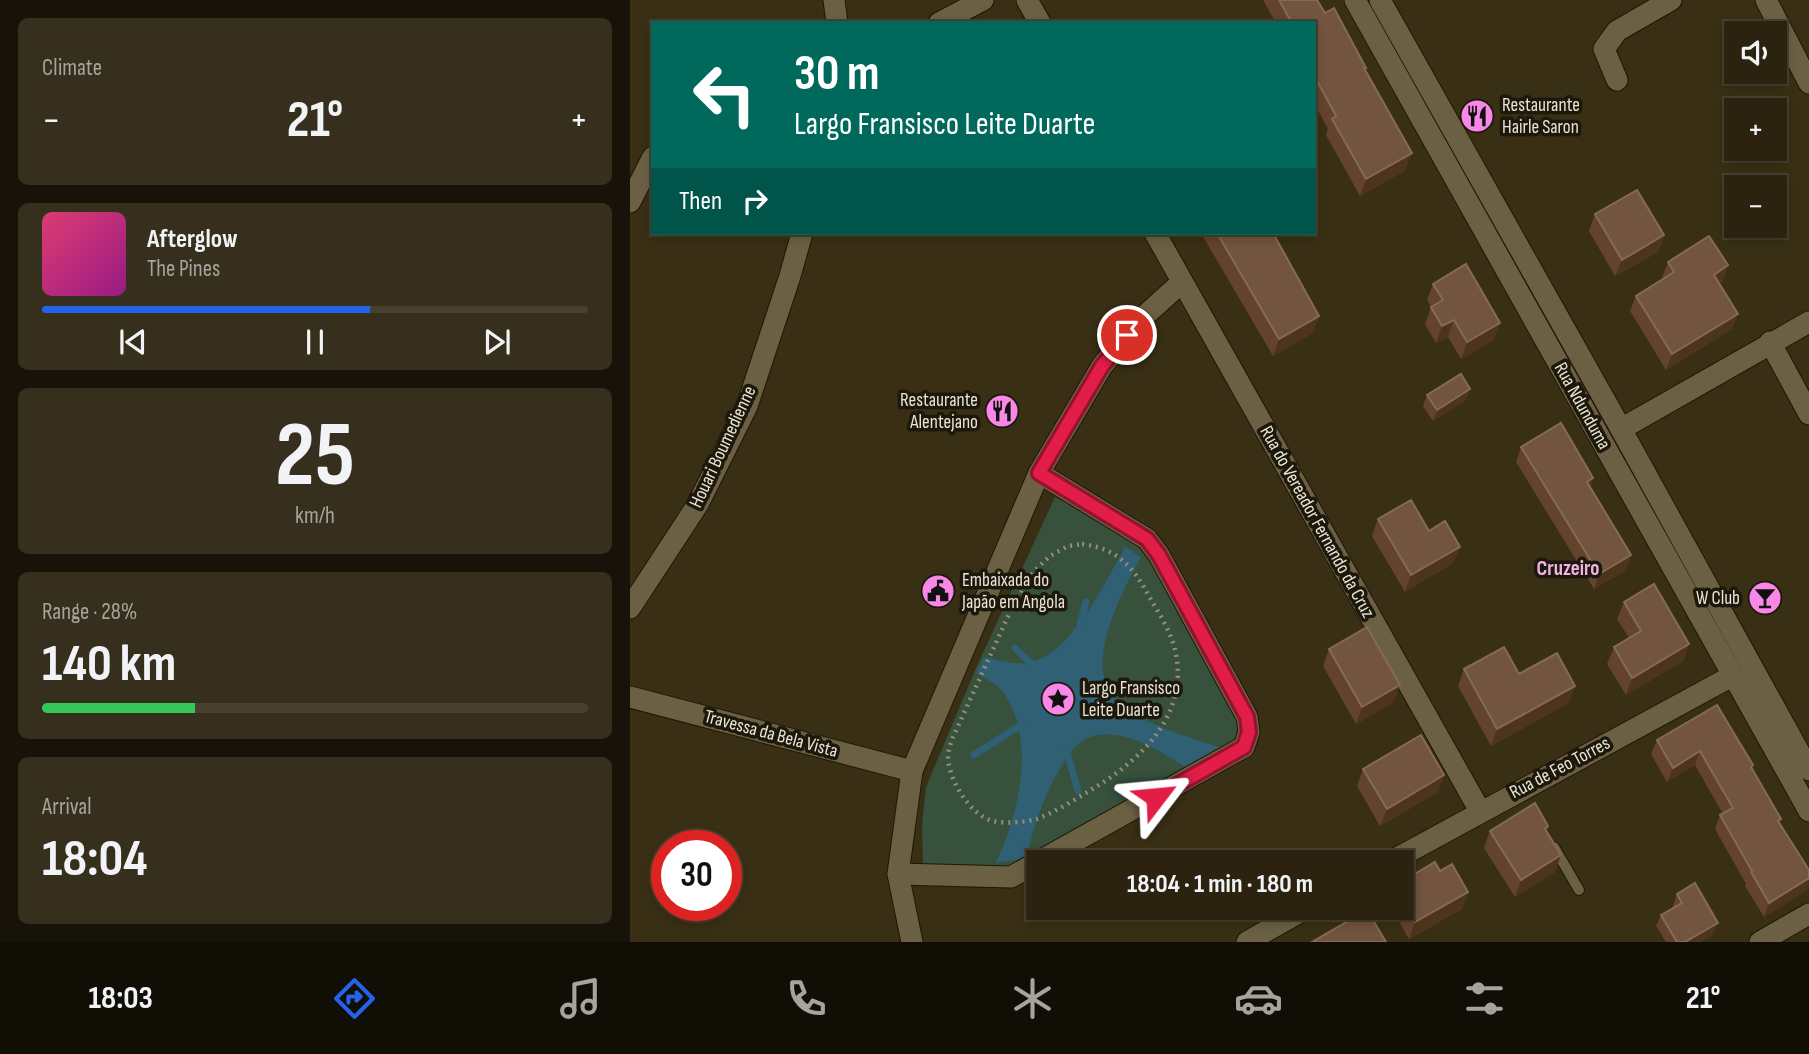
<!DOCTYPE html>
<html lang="en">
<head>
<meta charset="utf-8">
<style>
	body { margin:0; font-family:"Sofia Sans Condensed",sans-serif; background:#372f1d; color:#f1f3f6; height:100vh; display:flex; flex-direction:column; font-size:26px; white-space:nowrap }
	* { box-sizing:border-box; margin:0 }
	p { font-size:23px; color:#a6a49e }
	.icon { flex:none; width:38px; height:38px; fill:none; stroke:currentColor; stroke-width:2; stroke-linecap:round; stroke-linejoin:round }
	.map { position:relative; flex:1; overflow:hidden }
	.panel { display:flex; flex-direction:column; gap:18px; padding:18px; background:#181308; width:630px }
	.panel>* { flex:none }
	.hud { position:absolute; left:21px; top:21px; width:665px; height:214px; border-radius:0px; box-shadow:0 4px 10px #0003,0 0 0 2px #47402f; background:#00695c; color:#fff; overflow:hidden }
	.controls { position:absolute; left:1094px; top:21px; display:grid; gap:14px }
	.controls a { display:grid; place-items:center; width:63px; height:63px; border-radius:0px; background:#2b230f; box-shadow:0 4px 10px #0003,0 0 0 2px #47402f; font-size:35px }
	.speed { position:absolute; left:21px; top:830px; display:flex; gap:14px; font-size:35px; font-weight:700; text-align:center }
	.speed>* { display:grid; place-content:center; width:91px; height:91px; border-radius:50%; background:#2b230f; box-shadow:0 4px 10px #0003,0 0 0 2px #47402f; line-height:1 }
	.speed .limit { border:10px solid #d22; background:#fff; color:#111 }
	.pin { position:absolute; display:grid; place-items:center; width:60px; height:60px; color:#fff; margin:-30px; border:4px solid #fff; border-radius:50%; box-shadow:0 2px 7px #0007 }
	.me { position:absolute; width:77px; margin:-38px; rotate:61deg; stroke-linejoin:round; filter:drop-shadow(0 0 5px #0008) }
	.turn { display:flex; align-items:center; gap:24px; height:147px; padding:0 28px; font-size:32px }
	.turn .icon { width:91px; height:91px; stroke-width:2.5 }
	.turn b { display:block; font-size:49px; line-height:60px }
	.then { display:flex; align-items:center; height:66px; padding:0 28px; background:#0003; gap:14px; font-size:26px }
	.big { font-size:52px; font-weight:700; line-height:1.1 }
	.panel .tile { flex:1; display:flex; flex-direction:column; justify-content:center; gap:10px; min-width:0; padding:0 24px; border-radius:10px; background:#372f1d }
	.panel .dial { align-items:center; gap:0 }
	.dial b { font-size:91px; line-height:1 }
	.song { display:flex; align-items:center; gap:21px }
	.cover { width:84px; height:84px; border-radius:10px; background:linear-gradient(135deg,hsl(340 70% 55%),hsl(310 70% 35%)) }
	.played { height:7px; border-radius:4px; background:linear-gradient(90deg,#2563eb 60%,#47402f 60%) }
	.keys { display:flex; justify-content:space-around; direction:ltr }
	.heat { display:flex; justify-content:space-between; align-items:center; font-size:38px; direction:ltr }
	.charge { height:10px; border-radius:5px; background:linear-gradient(90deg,#34c759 28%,#47402f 0) }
	.trip { position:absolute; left:396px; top:850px; width:388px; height:70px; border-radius:0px; background:#2b230f; box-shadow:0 4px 10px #0003,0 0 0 2px #47402f; font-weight:700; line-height:70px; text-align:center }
	.menu { display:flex; height:112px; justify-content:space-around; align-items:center; background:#110e06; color:#a6a49e }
	.menu .icon { width:49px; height:49px }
	.menu .active { color:#2563eb }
	.menu b { font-size:32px; color:#f1f3f6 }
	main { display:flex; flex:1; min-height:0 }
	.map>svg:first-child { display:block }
	.green { fill:#37513d }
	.water { fill:#306074 }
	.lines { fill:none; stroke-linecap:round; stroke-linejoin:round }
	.stream { stroke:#306074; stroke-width:7 }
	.lane-casing { stroke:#211700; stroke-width:12 }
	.street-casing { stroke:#211700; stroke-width:23 }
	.secondary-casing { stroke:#211700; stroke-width:23 }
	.path { stroke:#958d78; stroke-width:4.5; stroke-dasharray:2 5; stroke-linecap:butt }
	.lane { stroke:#6b6044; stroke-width:10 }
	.street { stroke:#6b6044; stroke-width:21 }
	.secondary { stroke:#6b6044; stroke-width:21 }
	.wall { fill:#64432d }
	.shaded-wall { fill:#4d341b }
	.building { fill:#72543f; stroke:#856b56; stroke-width:2 }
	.route-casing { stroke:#92132f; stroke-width:18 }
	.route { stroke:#e11d48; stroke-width:12 }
	.labels { text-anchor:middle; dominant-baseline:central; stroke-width:7; stroke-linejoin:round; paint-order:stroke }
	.poi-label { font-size:19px; fill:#eae4d4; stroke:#1d180c; text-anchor:start }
	.street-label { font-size:19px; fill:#eae4d4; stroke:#1d180c }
	.neighbourhood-label { font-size:21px; font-weight:bold; fill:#f2b2e6; stroke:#1d180c }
</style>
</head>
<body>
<main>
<section class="panel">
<div class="tile"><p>Climate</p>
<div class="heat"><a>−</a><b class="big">21°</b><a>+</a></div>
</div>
<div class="tile">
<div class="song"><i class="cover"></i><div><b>Afterglow</b><p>The Pines</p></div></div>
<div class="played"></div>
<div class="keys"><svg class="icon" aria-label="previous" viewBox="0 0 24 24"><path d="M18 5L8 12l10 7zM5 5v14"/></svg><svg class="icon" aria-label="pause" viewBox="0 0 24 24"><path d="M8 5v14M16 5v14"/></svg><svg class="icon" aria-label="next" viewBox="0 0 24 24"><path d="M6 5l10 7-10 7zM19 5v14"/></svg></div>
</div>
<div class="tile dial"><b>25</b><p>km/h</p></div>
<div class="tile"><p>Range · 28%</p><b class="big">140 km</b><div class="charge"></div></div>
<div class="tile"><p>Arrival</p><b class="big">18:04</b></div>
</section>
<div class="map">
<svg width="1179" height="942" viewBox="0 0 1179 942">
	<rect width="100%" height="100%" fill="#392f14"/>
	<!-- green -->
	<polygon class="green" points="425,497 475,522 523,558 608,721 606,736 599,746 368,874 293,867 292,825 296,787 346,668"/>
	<!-- water -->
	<path class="water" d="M495,547L511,557C492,591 451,669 487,701C514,725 556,736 589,747L555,767C528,749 476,717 446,746C439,752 433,764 428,772C412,800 404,827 396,858L366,863C388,816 406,744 376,696C369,685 357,679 346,673L354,657C369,660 387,666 402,662C441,653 477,580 495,547Z"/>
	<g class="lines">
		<!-- stream -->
		<g class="stream">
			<polyline points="450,625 456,602"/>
			<polyline points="385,648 405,667"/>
			<polyline points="488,706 519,706"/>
			<polyline points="436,748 448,791"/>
			<polyline points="344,755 394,723"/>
		</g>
		<defs>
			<polyline id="lane" points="924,847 949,890"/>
			<g id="street">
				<polyline points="397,0 410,23"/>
				<polyline points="1136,0 1179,83"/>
				<polyline points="309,23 353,0"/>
				<polyline points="987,80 974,49 987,31 1041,0"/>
				<polyline points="0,202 23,157"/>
				<polyline points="525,233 850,811"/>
				<polyline points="1140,342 1179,414"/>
				<polyline points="991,429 1179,322"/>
				<polyline points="0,697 282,771"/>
				<polyline points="758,863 1102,676"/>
				<polyline points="268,874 381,877 614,747 619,732 617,717 529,555 517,539 409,473"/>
				<polyline points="282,942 268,874 282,771 409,473 472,366 510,320 552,282"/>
				<polyline points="617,942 677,908"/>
				<polyline points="1130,942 1179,914"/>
			</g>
			<g id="secondary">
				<polyline points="204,0 207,23"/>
				<polyline points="725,0 1179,811"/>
				<polyline points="750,0 991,429 1179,770"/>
				<polyline points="0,608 68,504 117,406 160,276 172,233"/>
			</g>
		</defs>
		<!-- lane casing -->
		<use href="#lane" class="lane-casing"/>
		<!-- street casing -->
		<use href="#street" class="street-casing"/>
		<!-- secondary casing -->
		<use href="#secondary" class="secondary-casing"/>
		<!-- path -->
		<path class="path" d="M452,544C489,549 503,567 520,598C529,613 539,629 544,646C562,710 514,758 464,788C446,799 427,811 407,819C395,822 376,824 363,821C339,815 317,777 318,754C319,748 321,742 323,737L380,612L403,572L420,556L438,546Z"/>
		<!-- lane -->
		<use href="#lane" class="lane"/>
		<!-- street -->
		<use href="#street" class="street"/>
		<!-- secondary -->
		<use href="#secondary" class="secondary"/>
	</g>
	<!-- wall -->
	<g class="wall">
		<polygon points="633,0 687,0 695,13 736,68 735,70 776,170 730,196 696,135 698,129 684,103 684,23 646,23"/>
		<polygon points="965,214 1034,235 1028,252 985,276 959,231"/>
		<polygon points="571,233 649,233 646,240 683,333 643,356"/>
		<polygon points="1038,262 1098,265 1093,281 1089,283 1102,329 1036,370 1000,311 1006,296 1033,279 1032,277"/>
		<polygon points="803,284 870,323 864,340 831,359 818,337 806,343 795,324 801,307 797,300"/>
		<polygon points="840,389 836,400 803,421 793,406 797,395"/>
		<polygon points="891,447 963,478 960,488 1001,555 996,570 964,589 886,462"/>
		<polygon points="748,519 799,531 830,547 823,563 775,592 742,536"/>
		<polygon points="994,602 1059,644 1053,661 996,695 977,664 984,647 999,638 987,619"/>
		<polygon points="699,649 764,702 726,724 693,666"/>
		<polygon points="834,669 889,674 939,703 861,746 828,686"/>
		<polygon points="1087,705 1150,823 1177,890 1134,917 1115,886 1116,884 1085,829 1090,815 1093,814 1065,765 1037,782 1021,754 1027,740"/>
		<polygon points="733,769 814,775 808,792 750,826 727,786"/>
		<polygon points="860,831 916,832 925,872 885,897 854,848"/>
		<polygon points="810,871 838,892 832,909 779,939 763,911 764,908 772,908 773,892 778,878"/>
		<polygon points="1047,894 1084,934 1071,942 1036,942 1026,926 1031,915 1044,907 1043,906"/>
	</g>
	<!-- shaded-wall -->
	<g class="shaded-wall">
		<polygon points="782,153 776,170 730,196 736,179"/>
		<polygon points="642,233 649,233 645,245"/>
		<polygon points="1034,235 1028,252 985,276 992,260"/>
		<polygon points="1098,265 1093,281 1078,290 1084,275"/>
		<polygon points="1108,314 1102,329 1036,370 1042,354"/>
		<polygon points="689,316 683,333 643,356 649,339"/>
		<polygon points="824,320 818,337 806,343 812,326"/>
		<polygon points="870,323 864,340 831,359 837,342"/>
		<polygon points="840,389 836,400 803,421 807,410"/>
		<polygon points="963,478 958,493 957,482"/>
		<polygon points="830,547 823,563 775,592 781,575"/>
		<polygon points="1001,555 996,570 964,589 969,574"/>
		<polygon points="1059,644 1053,661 996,695 1002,678"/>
		<polygon points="770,685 764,702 726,724 732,707"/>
		<polygon points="945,686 939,703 861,746 867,729"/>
		<polygon points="1070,751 1065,765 1037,782 1043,768"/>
		<polygon points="814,775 808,792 750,826 757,809"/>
		<polygon points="931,855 925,872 885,897 891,880"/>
		<polygon points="1179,878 1179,886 1177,890 1134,917 1139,903"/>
		<polygon points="838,892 832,909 779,939 785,922"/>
		<polygon points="1088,923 1084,934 1071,942 1055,942"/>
	</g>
	<!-- building -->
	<g class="building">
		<polygon points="649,0 687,0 695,13 704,8 736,68 734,68 782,153 736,179 702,119 706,116 684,75 684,23 662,23"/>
		<polygon points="1007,190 1034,235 992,260 965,214"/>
		<polygon points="587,233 643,233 689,316 649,339"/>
		<polygon points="1079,236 1098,265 1084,275 1108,314 1042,354 1006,296 1044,272 1038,262"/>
		<polygon points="836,264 870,323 837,342 824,320 812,326 801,307 813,300 803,284"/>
		<polygon points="831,374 840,389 807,410 797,395"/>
		<polygon points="931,423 963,478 957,482 1001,555 969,574 891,447"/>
		<polygon points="781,500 799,531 815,521 830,547 781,575 748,519"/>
		<polygon points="1024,584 1059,644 1002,678 984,647 1011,631 994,602"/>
		<polygon points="737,627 770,685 732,707 699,649"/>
		<polygon points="874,647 889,674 927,653 945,686 867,729 834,669"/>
		<polygon points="1087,705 1123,765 1121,767 1151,819 1148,821 1179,870 1179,878 1139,903 1121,872 1122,871 1090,815 1103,808 1070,751 1043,768 1027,740"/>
		<polygon points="791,735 814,775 757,809 733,769"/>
		<polygon points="905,803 918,826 915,829 931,855 891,880 860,831"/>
		<polygon points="805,862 810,871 822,864 838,892 785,922 772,899 772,892 783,886 778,878"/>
		<polygon points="1065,883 1088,923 1055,942 1047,942 1031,915 1052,903 1047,894"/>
		<polygon points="737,910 756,942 682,942"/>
	</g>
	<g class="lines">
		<defs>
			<polyline id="route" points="497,335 472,366 409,473 517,539 529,555 617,717 619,732 614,747 526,797"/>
		</defs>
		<!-- route casing -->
		<use href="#route" class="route-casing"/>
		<!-- route -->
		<use href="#route" class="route"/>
	</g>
	<!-- icons -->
	<defs>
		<symbol id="restaurant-disc" viewBox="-11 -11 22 22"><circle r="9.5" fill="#f987e8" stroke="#1d180c"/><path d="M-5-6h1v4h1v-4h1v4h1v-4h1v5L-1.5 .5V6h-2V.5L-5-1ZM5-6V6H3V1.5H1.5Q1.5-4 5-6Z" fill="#111"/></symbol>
		<symbol id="civic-disc" viewBox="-11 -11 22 22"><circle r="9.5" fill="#f987e8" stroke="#1d180c"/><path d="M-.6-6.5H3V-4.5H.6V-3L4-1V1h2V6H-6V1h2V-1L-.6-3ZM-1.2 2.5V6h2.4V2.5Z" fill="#111"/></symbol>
		<symbol id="bar-disc" viewBox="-11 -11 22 22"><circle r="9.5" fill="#f987e8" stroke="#1d180c"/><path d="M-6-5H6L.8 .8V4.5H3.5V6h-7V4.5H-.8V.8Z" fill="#111"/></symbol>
		<symbol id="sight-disc" viewBox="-11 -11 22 22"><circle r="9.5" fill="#f987e8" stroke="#1d180c"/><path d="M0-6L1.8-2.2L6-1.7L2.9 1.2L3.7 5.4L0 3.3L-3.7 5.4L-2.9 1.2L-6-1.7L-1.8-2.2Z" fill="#111"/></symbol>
	</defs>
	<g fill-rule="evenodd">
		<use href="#restaurant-disc" x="828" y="97" width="38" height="38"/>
		<use href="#restaurant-disc" x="353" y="392" width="38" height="38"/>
		<use href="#civic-disc" x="289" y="572" width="38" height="38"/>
		<use href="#bar-disc" x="1116" y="579" width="38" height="38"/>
		<use href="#sight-disc" x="409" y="680" width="38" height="38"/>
	</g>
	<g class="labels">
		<!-- poi labels -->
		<g class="poi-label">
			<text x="872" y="105">Restaurante<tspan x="872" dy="22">Hairle Saron</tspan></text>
			<text x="348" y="400" text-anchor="end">Restaurante<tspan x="348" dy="22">Alentejano</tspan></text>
			<text x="332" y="580">Embaixada do<tspan x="332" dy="22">Japão em Angola</tspan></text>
			<text x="1110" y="598" text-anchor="end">W Club</text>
			<text x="452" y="688">Largo Fransisco<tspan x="452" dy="22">Leite Duarte</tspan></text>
		</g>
		<!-- street labels -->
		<g class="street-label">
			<text transform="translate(952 406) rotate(61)">Rua Ndunduma</text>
			<text transform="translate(93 447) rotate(-65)">Houari Boumedienne</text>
			<text transform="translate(687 522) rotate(61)">Rua do Vereador Fernando da Cruz</text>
			<text transform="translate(141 734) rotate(15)">Travessa da Bela Vista</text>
			<text transform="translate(930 768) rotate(-28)">Rua de Feo Torres</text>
		</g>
		<!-- neighbourhood labels -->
		<g class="neighbourhood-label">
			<text x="938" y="568">Cruzeiro</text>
		</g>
	</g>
</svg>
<div class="controls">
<a><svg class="icon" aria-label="sound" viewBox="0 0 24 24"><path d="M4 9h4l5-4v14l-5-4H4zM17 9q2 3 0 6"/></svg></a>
<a>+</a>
<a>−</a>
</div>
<div class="speed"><div class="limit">30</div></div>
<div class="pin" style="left:497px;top:335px;background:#d93025"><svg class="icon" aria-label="arrive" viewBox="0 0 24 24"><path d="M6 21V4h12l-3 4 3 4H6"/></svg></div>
<svg class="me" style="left:526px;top:797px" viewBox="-20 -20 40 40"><path d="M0-17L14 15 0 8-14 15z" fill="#e11d48" stroke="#fff" stroke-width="4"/></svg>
<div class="trip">18:04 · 1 min · 180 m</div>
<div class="hud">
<div class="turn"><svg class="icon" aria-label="left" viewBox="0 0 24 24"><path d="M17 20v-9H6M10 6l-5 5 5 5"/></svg><div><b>30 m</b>Largo Fransisco Leite Duarte</div></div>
<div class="then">Then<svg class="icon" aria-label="right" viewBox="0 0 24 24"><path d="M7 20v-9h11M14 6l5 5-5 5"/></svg></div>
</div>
</div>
</main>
<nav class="menu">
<b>18:03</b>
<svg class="icon active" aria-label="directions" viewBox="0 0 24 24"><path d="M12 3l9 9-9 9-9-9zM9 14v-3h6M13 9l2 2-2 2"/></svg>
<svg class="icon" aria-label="music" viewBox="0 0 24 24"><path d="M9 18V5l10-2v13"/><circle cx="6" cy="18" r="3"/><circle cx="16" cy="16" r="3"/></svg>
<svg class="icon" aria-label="phone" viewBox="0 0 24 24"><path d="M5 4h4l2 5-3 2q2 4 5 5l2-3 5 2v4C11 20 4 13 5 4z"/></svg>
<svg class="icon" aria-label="climate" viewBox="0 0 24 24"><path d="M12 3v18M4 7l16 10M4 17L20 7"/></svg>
<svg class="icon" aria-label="car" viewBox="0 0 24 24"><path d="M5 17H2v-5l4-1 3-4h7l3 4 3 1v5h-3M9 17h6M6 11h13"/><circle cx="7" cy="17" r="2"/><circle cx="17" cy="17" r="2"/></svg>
<svg class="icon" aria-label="filters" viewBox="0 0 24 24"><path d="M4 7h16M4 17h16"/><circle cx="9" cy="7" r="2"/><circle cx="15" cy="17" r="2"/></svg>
<b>21°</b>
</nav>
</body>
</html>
